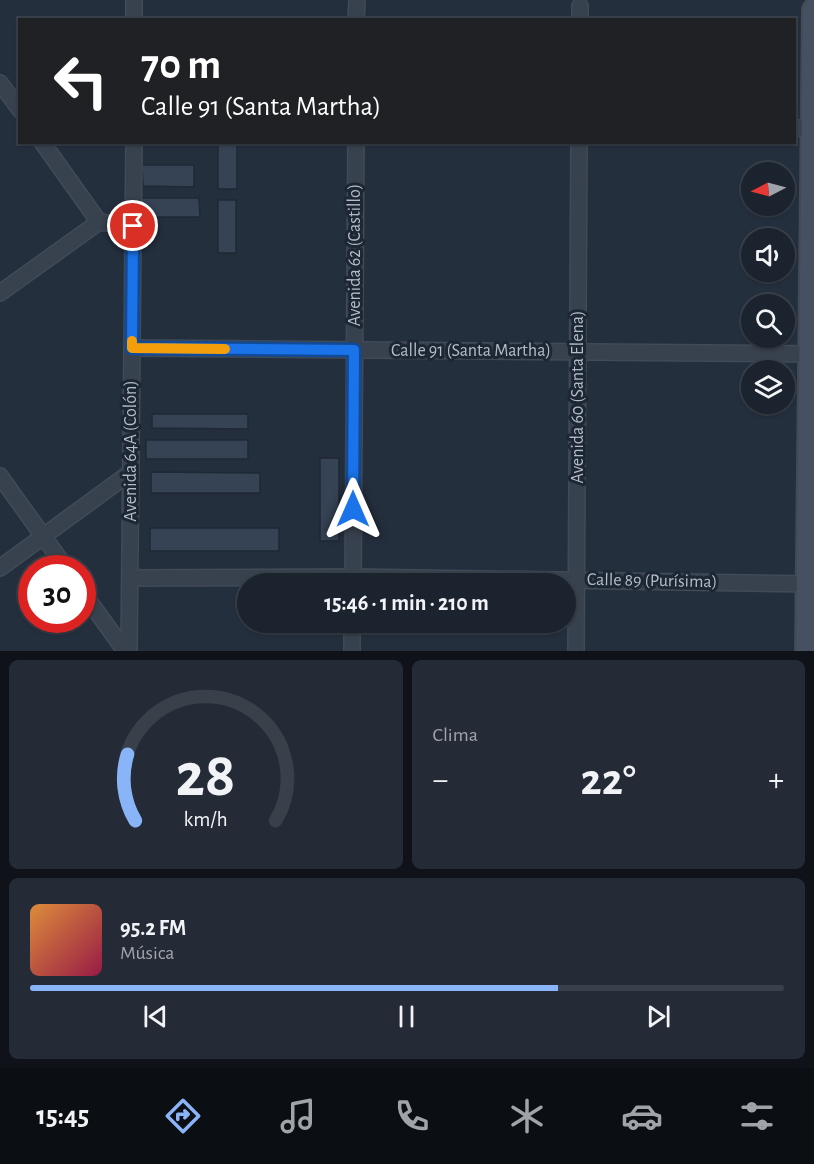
<!DOCTYPE html>
<html lang="es">
<head>
<meta charset="utf-8">
<style>
	body { margin:0; font-family:"Alegreya Sans",sans-serif; background:#242b36; color:#f1f3f6; height:100vh; display:flex; flex-direction:column; font-size:22px; white-space:nowrap }
	* { box-sizing:border-box; margin:0 }
	p { font-size:20px; color:#a0a4aa }
	.icon { flex:none; width:33px; height:33px; fill:none; stroke:currentColor; stroke-width:2; stroke-linecap:round; stroke-linejoin:round }
	.map { position:relative; height:651px; overflow:hidden }
	.sheet { display:flex; flex-direction:column; gap:9px; padding:9px; background:#0f1319; flex:1 }
	.sheet>* { flex:none }
	.banner { position:absolute; left:18px; top:18px; width:778px; height:126px; border-radius:0px; box-shadow:0 2px 4px #0004,0 0 0 2px #39404a; background:#202124; color:#fff; overflow:hidden }
	.needle { width:39px; rotate:264deg }
	.controls { position:absolute; left:741px; top:162px; display:grid; gap:12px }
	.controls a { display:grid; place-items:center; width:54px; height:54px; border-radius:50%; background:#1b232e; box-shadow:0 2px 4px #0004,0 0 0 2px #39404a; font-size:30px }
	.speed { position:absolute; left:18px; top:555px; display:flex; gap:12px; font-size:30px; font-weight:700; text-align:center }
	.speed>* { display:grid; place-content:center; width:78px; height:78px; border-radius:50%; background:#1b232e; box-shadow:0 2px 4px #0004,0 0 0 2px #39404a; line-height:1 }
	.speed .limit { border:9px solid #d22; background:#fff; color:#111 }
	.pin { position:absolute; display:grid; place-items:center; width:51px; height:51px; color:#fff; margin:-26px; border:3px solid #fff; border-radius:50%; box-shadow:0 2px 6px #0007 }
	.me { position:absolute; width:66px; margin:-33px; rotate:0deg; stroke-linejoin:round; filter:drop-shadow(0 0 4px #0008) }
	.turn { display:flex; align-items:center; gap:21px; height:126px; padding:0 24px; font-size:27px }
	.turn .icon { width:78px; height:78px; stroke-width:2.5 }
	.turn b { display:block; font-size:42px; line-height:51px }
	.big { font-size:45px; font-weight:700; line-height:1.1 }
	.sheet .widget { flex:1; display:flex; flex-direction:column; justify-content:center; gap:9px; min-width:0; padding:0 21px; border-radius:9px; background:#242b36 }
	.sheet .dial { align-items:center; gap:0 }
	.dial svg { height:156px; overflow:visible; fill:none; stroke:#39404a; stroke-width:7; stroke-linecap:round; text-anchor:middle }
	.dial text { fill:#f1f3f6; stroke:none }
	.song { display:flex; align-items:center; gap:18px }
	.cover { width:72px; height:72px; border-radius:9px; background:linear-gradient(135deg,hsl(30 70% 55%),hsl(340 70% 35%)) }
	.played { height:6px; border-radius:3px; background:linear-gradient(90deg,#8ab4f8 70%,#39404a 70%) }
	.keys { display:flex; justify-content:space-around; direction:ltr }
	.heat { display:flex; justify-content:space-between; align-items:center; font-size:33px; direction:ltr }
	.sheet .tiles { flex:1; display:grid; gap:9px; grid-template-columns:1fr 1fr }
	.widget:last-child { grid-column:span 2 }
	.trip { position:absolute; left:237px; top:573px; width:339px; height:60px; border-radius:30px; background:#1b232e; box-shadow:0 2px 4px #0004,0 0 0 2px #39404a; font-weight:700; line-height:60px; text-align:center }
	.tab-bar { display:flex; height:96px; justify-content:space-around; align-items:center; background:#0b0e12; color:#a0a4aa }
	.tab-bar .icon { width:42px; height:42px }
	.tab-bar .current { color:#8ab4f8 }
	.tab-bar b { font-size:27px; color:#f1f3f6 }
	.map>svg:first-child { display:block }
	.building { fill:#364354; stroke:#1f2835; stroke-width:1.5 }
	.lines { fill:none; stroke-linecap:round; stroke-linejoin:round }
	.street-casing { stroke:#414a57; stroke-width:18 }
	.secondary-casing { stroke:#414a57; stroke-width:26 }
	.street { stroke:#38414e; stroke-width:15 }
	.secondary { stroke:#465061; stroke-width:22 }
	.route-casing { stroke:#114b97; stroke-width:15 }
	.route { stroke:#1a73e8; stroke-width:10 }
	.slow { stroke:#f59e0b; stroke-width:10 }
	.labels { text-anchor:middle; dominant-baseline:central; stroke-width:6; stroke-linejoin:round; paint-order:stroke }
	.street-label { font-size:18px; fill:#b4bcc9; stroke:#1d2633 }
</style>
</head>
<body>
<div class="map">
<svg width="814" height="651" viewBox="0 0 814 651">
	<rect width="100%" height="100%" fill="#242f3e"/>
	<!-- building -->
	<g class="building">
		<rect x="218" y="142" width="19" height="47"/>
		<polygon points="142,165 194,165 194,187 143,186"/>
		<polygon points="141,198 199,198 200,217 141,217"/>
		<rect x="218" y="200" width="18" height="53"/>
		<polygon points="152,414 248,414 248,429 152,428"/>
		<rect x="146" y="440" width="102" height="19"/>
		<rect x="320" y="458" width="19" height="83"/>
		<polygon points="151,472 260,473 260,493 151,493"/>
		<rect x="150" y="528" width="129" height="23"/>
	</g>
	<g class="lines">
		<defs>
			<g id="street">
				<polyline points="134,20 134,0"/>
				<polyline points="356,20 357,0"/>
				<polyline points="580,20 580,6"/>
				<polyline points="0,83 20,110"/>
				<polyline points="795,128 814,129"/>
				<polyline points="42,142 99,222"/>
				<polyline points="0,293 99,222 133,226"/>
				<polyline points="132,348 810,354"/>
				<polyline points="0,476 66,568"/>
				<polyline points="0,568 131,472"/>
				<polyline points="130,578 353,577 814,584"/>
				<polyline points="353,584 356,142"/>
				<polyline points="82,591 125,651"/>
				<polyline points="129,651 134,142"/>
				<polyline points="352,651 352,622"/>
				<polyline points="576,651 579,142"/>
			</g>
			<polyline id="secondary" points="807,651 814,10"/>
		</defs>
		<!-- street casing -->
		<use href="#street" class="street-casing"/>
		<!-- secondary casing -->
		<use href="#secondary" class="secondary-casing"/>
		<!-- street -->
		<use href="#street" class="street"/>
		<!-- secondary -->
		<use href="#secondary" class="secondary"/>
	</g>
	<g class="lines">
		<defs>
			<polyline id="route" points="133,226 132,348 354,350 353,509"/>
		</defs>
		<!-- route casing -->
		<use href="#route" class="route-casing"/>
		<!-- route -->
		<use href="#route" class="route"/>
		<!-- slow -->
		<polyline class="slow" points="132,341 132,348 225,349"/>
	</g>
	<g class="labels">
		<!-- street labels -->
		<g class="street-label">
			<text transform="translate(355 255) rotate(-90)">Avenida 62 (Castillo)</text>
			<text x="471" y="351">Calle 91 (Santa Martha)</text>
			<text transform="translate(578 397) rotate(-90)">Avenida 60 (Santa Elena)</text>
			<text transform="translate(131 451) rotate(-90)">Avenida 64A (Colón)</text>
			<text transform="translate(652 581) rotate(1)">Calle 89 (Purísima)</text>
		</g>
	</g>
</svg>
<div class="controls">
<a><svg class="needle" viewBox="-14 -14 28 28"><path d="M0-13l5 13h-10z" fill="#e53935"/><path d="M0 13l5-13h-10z" fill="#a0a4aa"/></svg></a>
<a><svg class="icon" aria-label="sound" viewBox="0 0 24 24"><path d="M4 9h4l5-4v14l-5-4H4zM17 9q2 3 0 6"/></svg></a>
<a><svg class="icon" aria-label="search" viewBox="0 0 24 24"><circle cx="10" cy="10" r="6"/><path d="M15 15l6 6"/></svg></a>
<a><svg class="icon" aria-label="layers" viewBox="0 0 24 24"><path d="M12 4l9 5-9 5-9-5zM3 14l9 5 9-5"/></svg></a>
</div>
<div class="speed"><div class="limit">30</div></div>
<div class="pin" style="left:133px;top:226px;background:#d93025"><svg class="icon" aria-label="arrive" viewBox="0 0 24 24"><path d="M6 21V4h12l-3 4 3 4H6"/></svg></div>
<svg class="me" style="left:353px;top:509px" viewBox="-20 -20 40 40"><path d="M0-17L14 15 0 8-14 15z" fill="#1a73e8" stroke="#fff" stroke-width="4"/></svg>
<div class="trip">15:46 · 1 min · 210 m</div>
<div class="banner">
<div class="turn"><svg class="icon" aria-label="left" viewBox="0 0 24 24"><path d="M17 20v-9H6M10 6l-5 5 5 5"/></svg><div><b>70 m</b>Calle 91 (Santa Martha)</div></div>
</div>
</div>
<section class="sheet">
<div class="tiles">
<div class="widget dial"><svg viewBox="0 0 100 80">
<path d="M14 69A42 42 0 1 1 86 69"/>
<path d="M14 69A42 42 0 0 1 10 35" stroke="#8ab4f8"/>
<text x="50" y="56" font-size="32" font-weight="700">28</text>
<text x="50" y="72" font-size="11">km/h</text>
</svg></div>
<div class="widget"><p>Clima</p>
<div class="heat"><a>−</a><b class="big">22°</b><a>+</a></div>
</div>
<div class="widget">
<div class="song"><i class="cover"></i><div><b>95.2 FM</b><p>Música</p></div></div>
<div class="played"></div>
<div class="keys"><svg class="icon" aria-label="previous" viewBox="0 0 24 24"><path d="M18 5L8 12l10 7zM5 5v14"/></svg><svg class="icon" aria-label="pause" viewBox="0 0 24 24"><path d="M8 5v14M16 5v14"/></svg><svg class="icon" aria-label="next" viewBox="0 0 24 24"><path d="M6 5l10 7-10 7zM19 5v14"/></svg></div>
</div>
</div>
</section>
<nav class="tab-bar">
<b>15:45</b>
<svg class="icon current" aria-label="directions" viewBox="0 0 24 24"><path d="M12 3l9 9-9 9-9-9zM9 14v-3h6M13 9l2 2-2 2"/></svg>
<svg class="icon" aria-label="music" viewBox="0 0 24 24"><path d="M9 18V5l10-2v13"/><circle cx="6" cy="18" r="3"/><circle cx="16" cy="16" r="3"/></svg>
<svg class="icon" aria-label="phone" viewBox="0 0 24 24"><path d="M5 4h4l2 5-3 2q2 4 5 5l2-3 5 2v4C11 20 4 13 5 4z"/></svg>
<svg class="icon" aria-label="climate" viewBox="0 0 24 24"><path d="M12 3v18M4 7l16 10M4 17L20 7"/></svg>
<svg class="icon" aria-label="car" viewBox="0 0 24 24"><path d="M5 17H2v-5l4-1 3-4h7l3 4 3 1v5h-3M9 17h6M6 11h13"/><circle cx="7" cy="17" r="2"/><circle cx="17" cy="17" r="2"/></svg>
<svg class="icon" aria-label="filters" viewBox="0 0 24 24"><path d="M4 7h16M4 17h16"/><circle cx="9" cy="7" r="2"/><circle cx="15" cy="17" r="2"/></svg>
</nav>
</body>
</html>
